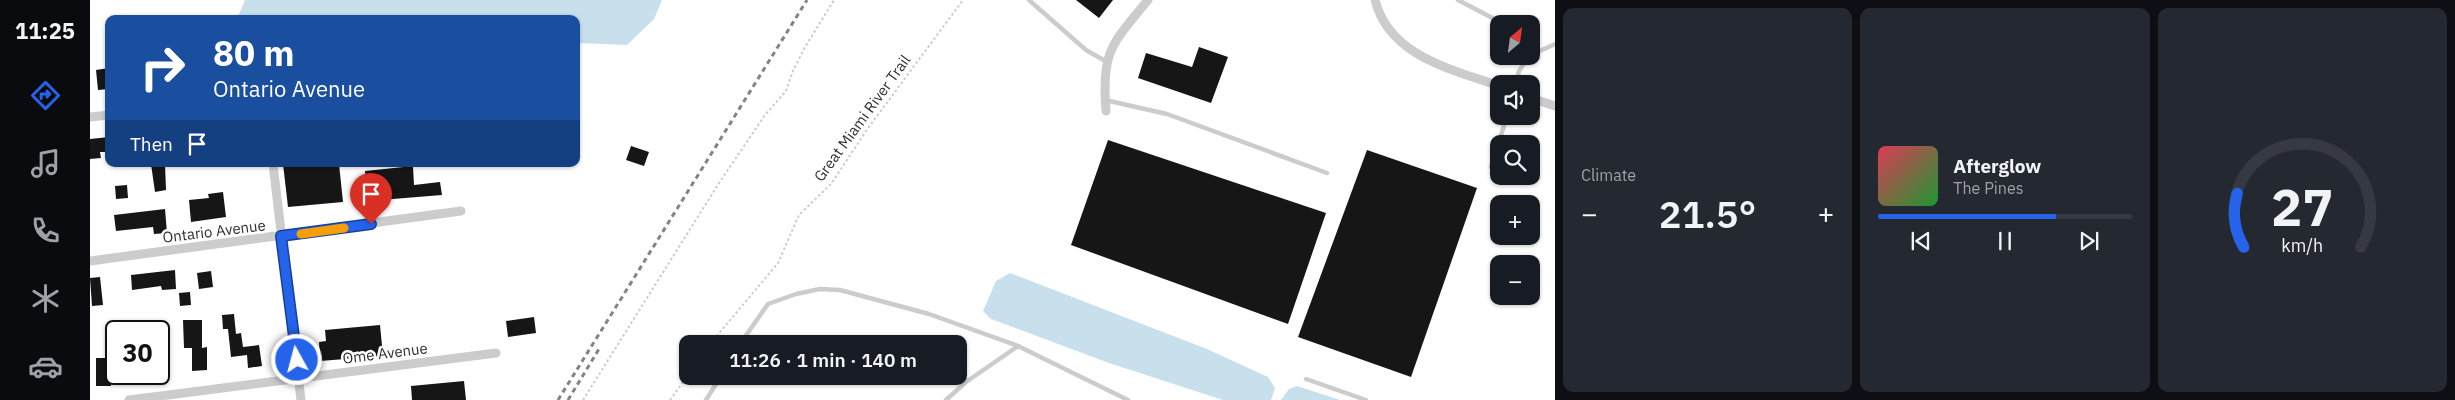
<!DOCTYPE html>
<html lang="en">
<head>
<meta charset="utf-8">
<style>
	body { margin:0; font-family:"IBM Plex Sans",sans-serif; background:#242831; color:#f1f3f6; height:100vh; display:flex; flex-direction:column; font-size:19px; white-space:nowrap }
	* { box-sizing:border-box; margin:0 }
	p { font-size:16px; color:#9ea1a6 }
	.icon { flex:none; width:28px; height:28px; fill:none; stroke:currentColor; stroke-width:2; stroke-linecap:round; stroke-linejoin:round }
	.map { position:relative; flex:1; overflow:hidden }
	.panel { display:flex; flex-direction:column; gap:8px; padding:8px; background:#0d0f14; width:900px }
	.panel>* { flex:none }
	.guide { position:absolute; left:15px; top:15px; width:475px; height:152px; border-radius:10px; box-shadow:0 1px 4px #0004; background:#1a4fa0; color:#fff; overflow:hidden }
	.needle { width:32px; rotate:29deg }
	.controls { position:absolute; left:1400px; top:15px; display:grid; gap:10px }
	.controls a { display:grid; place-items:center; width:50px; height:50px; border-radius:10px; background:#171b24; box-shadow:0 1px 4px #0004; font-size:25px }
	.speed { position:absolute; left:15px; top:320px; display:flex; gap:10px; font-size:25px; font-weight:700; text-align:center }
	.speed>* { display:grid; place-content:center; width:65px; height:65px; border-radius:50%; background:#171b24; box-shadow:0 1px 4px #0004; line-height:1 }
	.speed .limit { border:2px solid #111; border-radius:8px; background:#fff; color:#111 }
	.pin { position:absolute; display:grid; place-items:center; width:42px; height:42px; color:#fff; margin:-51px -21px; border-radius:50% 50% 50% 0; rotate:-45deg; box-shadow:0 0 5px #0007 }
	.pin .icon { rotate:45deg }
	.me { position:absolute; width:55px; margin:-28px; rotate:353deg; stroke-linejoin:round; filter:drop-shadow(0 0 4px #0008) }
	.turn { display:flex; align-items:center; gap:18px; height:105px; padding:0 25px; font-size:22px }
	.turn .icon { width:65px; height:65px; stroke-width:2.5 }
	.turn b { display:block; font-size:35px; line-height:42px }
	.then { display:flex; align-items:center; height:48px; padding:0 25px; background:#0003; gap:10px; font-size:19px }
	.big { font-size:38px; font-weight:600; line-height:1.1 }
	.panel .widget { flex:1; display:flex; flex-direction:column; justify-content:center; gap:8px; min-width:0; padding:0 18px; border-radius:10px; background:#242831 }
	.panel .dial { align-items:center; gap:0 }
	.dial svg { height:130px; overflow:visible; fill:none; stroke:#363941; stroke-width:7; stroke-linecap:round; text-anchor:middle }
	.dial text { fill:#f1f3f6; stroke:none }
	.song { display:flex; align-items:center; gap:15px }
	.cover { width:60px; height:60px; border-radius:8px; background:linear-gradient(135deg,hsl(350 70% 55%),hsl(130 70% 35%)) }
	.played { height:5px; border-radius:2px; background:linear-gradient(90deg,#2563eb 70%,#363941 70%) }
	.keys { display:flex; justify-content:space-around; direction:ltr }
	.heat { display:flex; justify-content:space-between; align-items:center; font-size:28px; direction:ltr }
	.panel .tiles { flex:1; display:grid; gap:8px; grid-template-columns:repeat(3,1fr) }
	.trip { position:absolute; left:589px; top:335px; width:288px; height:50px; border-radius:10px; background:#171b24; box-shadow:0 1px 4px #0004; font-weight:600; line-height:50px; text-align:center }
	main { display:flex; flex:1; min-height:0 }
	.tab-bar { display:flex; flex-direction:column; width:90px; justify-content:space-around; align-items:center; background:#090b0e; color:#9ea1a6 }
	.tab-bar .icon { width:35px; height:35px }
	.tab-bar .current { color:#2563eb }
	.tab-bar b { font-size:22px; color:#f1f3f6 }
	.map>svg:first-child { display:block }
	.water { fill:#c8e0ec }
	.building { fill:#161616 }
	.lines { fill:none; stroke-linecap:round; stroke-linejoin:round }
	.path { stroke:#ccc; stroke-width:2; stroke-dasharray:2.5 2.5; stroke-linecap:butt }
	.service { stroke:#ccc; stroke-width:4.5 }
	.minor { stroke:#ccc; stroke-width:9 }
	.rail { stroke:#848484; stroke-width:3; stroke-dasharray:5 4; stroke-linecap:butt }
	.route-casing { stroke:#184099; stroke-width:12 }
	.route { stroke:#2563eb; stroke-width:9 }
	.slow { stroke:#f59e0b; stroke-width:9 }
	.labels { text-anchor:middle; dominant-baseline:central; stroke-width:5; stroke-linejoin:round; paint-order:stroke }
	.street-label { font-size:15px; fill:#2f2f2f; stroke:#fff }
</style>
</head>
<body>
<main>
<nav class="tab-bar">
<b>11:25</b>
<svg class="icon current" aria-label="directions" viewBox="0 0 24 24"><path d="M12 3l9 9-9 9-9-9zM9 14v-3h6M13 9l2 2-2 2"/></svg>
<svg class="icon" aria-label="music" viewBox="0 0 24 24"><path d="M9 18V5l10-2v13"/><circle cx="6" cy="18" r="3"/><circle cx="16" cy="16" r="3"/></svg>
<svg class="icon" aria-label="phone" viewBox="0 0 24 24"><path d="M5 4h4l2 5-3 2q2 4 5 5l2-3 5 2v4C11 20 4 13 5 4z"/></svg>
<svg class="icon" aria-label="climate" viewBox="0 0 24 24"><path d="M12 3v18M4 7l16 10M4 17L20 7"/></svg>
<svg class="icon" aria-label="car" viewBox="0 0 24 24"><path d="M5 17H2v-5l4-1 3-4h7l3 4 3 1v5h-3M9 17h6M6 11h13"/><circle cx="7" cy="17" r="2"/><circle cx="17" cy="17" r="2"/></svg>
</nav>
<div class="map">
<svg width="1465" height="400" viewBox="0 0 1465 400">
	<rect width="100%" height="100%" fill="#fff"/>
	<!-- water -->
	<g class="water">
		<polygon points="155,0 572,0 564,19 537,45 486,43 486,19 147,19"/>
		<polygon points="920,273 1117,349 1178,377 1185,388 1181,400 1133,400 1019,363 901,319 893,311 906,281"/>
		<polygon points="1207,386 1250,400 1191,400 1199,389"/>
	</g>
	<!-- building -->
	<g class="building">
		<polygon points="986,0 1023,0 1009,18"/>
		<polygon points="1109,47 1138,57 1121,103 1048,78 1056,53 1102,67"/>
		<polygon points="19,68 19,89 8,90 6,70"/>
		<polygon points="19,137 19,152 10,152 11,158 0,159 0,139"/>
		<polygon points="1018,140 1236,213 1198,324 981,245"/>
		<polygon points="541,146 559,152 554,166 536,160"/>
		<polygon points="1277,150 1387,188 1321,377 1208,337"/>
		<polygon points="61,164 75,164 76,190 65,192"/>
		<polygon points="193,164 249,164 253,202 198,207"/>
		<polygon points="323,166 324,185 350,182 352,195 278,201 275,171"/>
		<polygon points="37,185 38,198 26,199 25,186"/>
		<polygon points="133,192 136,217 101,222 99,200 119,198 118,194"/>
		<polygon points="75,209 77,233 64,234 63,227 26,231 24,215"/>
		<polygon points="85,270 86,289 72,290 71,286 42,290 41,275"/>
		<polygon points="121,271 123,287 109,289 107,273"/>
		<polygon points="10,277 13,305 2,306 0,278"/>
		<polygon points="100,292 101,305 90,306 89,293"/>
		<polygon points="144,314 146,334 151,333 153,347 169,345 172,366 158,368 157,355 141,357 138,329 133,329 132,315"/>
		<polygon points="444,317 446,333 418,337 416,321"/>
		<polygon points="93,320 112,320 112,348 117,347 117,370 102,371 102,348 94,348"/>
		<polygon points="290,325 293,356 230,361 229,342 236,341 235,330"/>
		<polygon points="69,349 76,349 77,376 69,376"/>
		<rect x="6" y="358" width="15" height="28"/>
		<polygon points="374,381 376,400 322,400 321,386"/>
	</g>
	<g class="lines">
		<!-- path -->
		<g class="path">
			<polyline points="620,344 688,263 709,215 741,184 776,131 873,0"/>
			<polyline points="493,400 629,183 675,115 696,91 702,73 715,47 744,0"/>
			<polyline points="580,400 598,375"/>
		</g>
		<!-- service -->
		<g class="service">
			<polyline points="939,0 996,50 1017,62"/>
			<polyline points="1368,0 1414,24"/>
			<polyline points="1441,38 1441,44"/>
			<polyline points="1441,55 1465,44"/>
			<polyline points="1425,84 1429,71 1439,56"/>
			<polyline points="1015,100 1077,114 1237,173"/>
			<polyline points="1401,167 1417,116"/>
			<polyline points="650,344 678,304 706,294 730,289 750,290 839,314 928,346 1038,400"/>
			<polyline points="1216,379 1276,400"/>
			<polyline points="616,400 631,376"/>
			<polyline points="856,400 876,382 928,346"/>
		</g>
		<!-- minor -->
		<g class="minor">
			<path d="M1285,0C1299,56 1361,69 1409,86"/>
			<polyline points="1441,98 1465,106"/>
			<path d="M1016,111C1011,51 1022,44 1058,0"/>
			<polyline points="0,117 19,115"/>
			<polyline points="183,164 211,400"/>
			<polyline points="0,261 371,211"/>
			<polyline points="39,400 406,353"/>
		</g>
		<!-- rail -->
		<g class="rail">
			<polyline points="468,400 717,0"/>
			<polyline points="478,400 509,349"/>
		</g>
	</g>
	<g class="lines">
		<defs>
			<polyline id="route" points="207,360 191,236 281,224"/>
		</defs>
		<!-- route casing -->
		<use href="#route" class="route-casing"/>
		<!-- route -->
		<use href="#route" class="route"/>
		<!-- slow -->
		<polyline class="slow" points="211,234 254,228"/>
	</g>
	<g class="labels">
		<!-- street labels -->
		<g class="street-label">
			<text transform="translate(772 118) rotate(-54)">Great Miami River Trail</text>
			<text transform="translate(124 231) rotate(-7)">Ontario Avenue</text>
			<text transform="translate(295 353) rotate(-7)">Ome Avenue</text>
		</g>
	</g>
</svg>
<div class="controls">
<a><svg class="needle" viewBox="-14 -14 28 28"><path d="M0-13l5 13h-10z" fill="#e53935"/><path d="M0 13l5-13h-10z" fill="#9ea1a6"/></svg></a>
<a><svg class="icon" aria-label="sound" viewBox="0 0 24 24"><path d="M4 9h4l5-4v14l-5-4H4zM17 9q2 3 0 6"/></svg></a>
<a><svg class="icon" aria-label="search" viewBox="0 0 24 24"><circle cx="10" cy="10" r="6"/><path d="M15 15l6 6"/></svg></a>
<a>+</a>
<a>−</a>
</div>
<div class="speed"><div class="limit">30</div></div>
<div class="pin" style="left:281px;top:224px;background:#d93025"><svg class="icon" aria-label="arrive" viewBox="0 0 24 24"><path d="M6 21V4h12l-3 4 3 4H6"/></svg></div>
<svg class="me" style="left:207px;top:360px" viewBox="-20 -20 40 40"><circle r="17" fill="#2563eb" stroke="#fff" stroke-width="3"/><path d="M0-11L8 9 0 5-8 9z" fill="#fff"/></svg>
<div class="trip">11:26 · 1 min · 140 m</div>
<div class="guide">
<div class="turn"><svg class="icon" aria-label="right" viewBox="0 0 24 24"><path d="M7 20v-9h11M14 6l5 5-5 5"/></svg><div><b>80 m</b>Ontario Avenue</div></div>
<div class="then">Then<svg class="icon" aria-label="arrive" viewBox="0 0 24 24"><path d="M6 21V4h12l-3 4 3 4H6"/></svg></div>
</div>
</div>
<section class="panel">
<div class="tiles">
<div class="widget"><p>Climate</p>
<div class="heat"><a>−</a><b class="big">21.5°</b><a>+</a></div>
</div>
<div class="widget">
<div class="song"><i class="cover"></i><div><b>Afterglow</b><p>The Pines</p></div></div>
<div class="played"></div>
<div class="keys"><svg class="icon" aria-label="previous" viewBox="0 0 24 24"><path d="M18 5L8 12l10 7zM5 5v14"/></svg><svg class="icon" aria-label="pause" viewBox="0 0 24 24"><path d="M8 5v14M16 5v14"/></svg><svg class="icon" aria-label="next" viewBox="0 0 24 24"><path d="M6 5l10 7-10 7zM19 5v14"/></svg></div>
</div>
<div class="widget dial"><svg viewBox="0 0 100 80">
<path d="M14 69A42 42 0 1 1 86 69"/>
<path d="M14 69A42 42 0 0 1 10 36" stroke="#2563eb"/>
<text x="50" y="56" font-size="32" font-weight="700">27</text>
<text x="50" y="72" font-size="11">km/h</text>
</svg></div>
</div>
</section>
</main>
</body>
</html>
